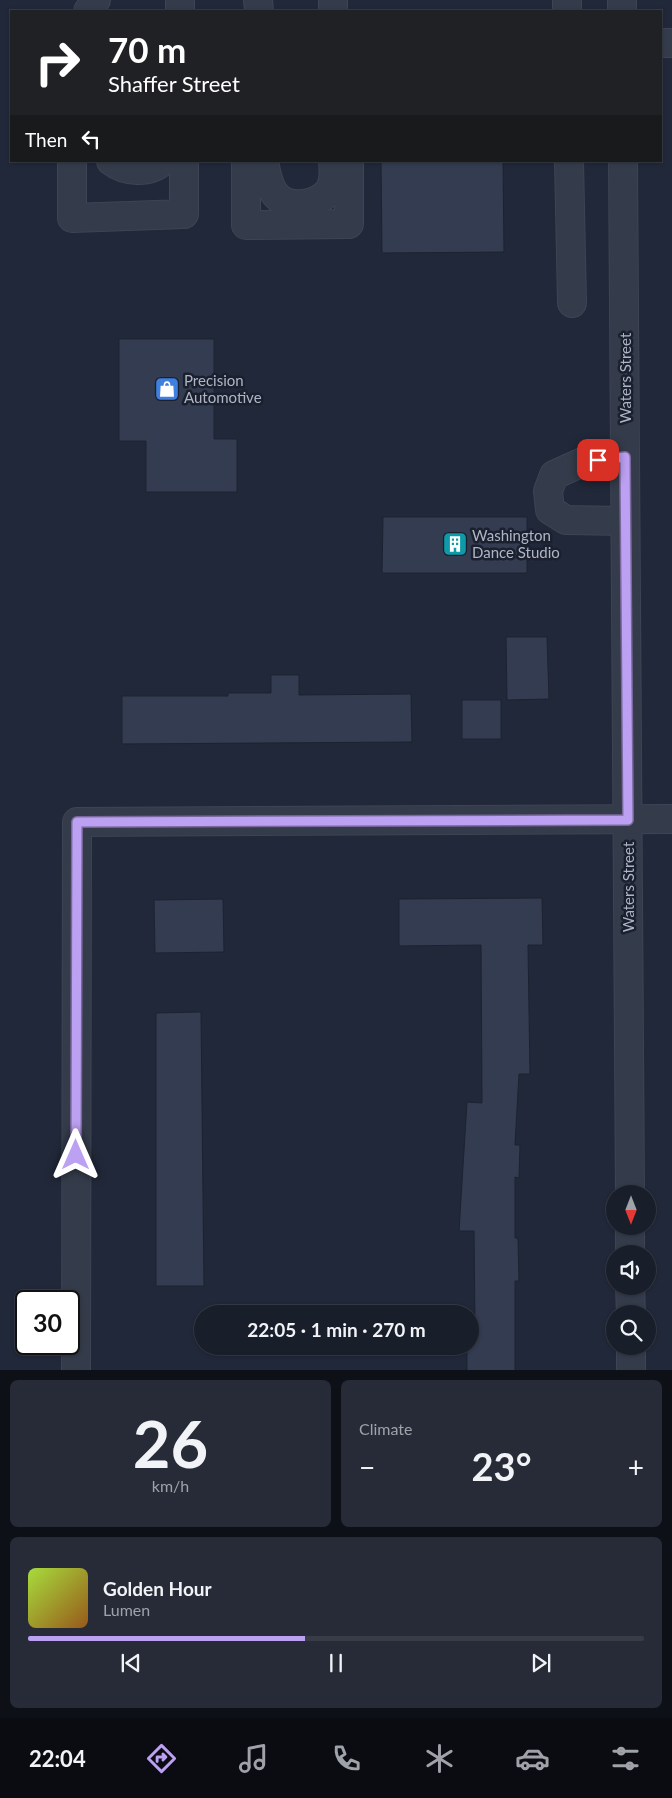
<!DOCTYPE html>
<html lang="en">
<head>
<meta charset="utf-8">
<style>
	body { margin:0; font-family:Lato,sans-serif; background:#262b37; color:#f1f3f6; height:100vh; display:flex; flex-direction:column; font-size:19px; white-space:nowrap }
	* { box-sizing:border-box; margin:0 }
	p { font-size:16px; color:#9fa2a9 }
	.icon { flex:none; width:28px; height:28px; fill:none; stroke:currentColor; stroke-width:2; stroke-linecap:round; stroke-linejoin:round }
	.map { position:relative; height:1370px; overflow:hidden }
	.sheet { display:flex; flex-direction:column; gap:10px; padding:10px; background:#0e1018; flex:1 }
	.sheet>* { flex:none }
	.top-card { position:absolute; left:10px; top:10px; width:652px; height:152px; border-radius:0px; box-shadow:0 1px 4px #0004,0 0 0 1px #373c47; background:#202124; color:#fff; overflow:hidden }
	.needle { width:32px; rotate:180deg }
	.buttons { position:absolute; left:606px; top:1185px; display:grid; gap:10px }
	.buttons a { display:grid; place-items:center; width:50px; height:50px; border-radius:50%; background:#191e2b; box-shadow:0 1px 4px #0004,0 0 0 1px #373c47; font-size:25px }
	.speed { position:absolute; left:15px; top:1290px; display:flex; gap:10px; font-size:25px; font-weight:700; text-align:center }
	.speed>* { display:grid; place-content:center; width:65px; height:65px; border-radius:50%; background:#191e2b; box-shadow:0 1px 4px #0004,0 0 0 1px #373c47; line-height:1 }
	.speed .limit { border:2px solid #111; border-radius:8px; background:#fff; color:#111 }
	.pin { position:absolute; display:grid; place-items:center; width:42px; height:42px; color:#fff; margin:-21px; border-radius:10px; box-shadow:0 2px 8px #0006 }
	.me { position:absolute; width:55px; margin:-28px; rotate:0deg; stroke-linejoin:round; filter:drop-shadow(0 0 4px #0008) }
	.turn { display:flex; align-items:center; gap:18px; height:105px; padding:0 15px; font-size:22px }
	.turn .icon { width:65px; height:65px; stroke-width:2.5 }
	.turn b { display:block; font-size:35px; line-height:42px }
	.then { display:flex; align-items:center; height:48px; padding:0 15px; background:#0003; gap:10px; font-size:19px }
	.big { font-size:38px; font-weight:700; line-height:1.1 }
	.sheet .card { flex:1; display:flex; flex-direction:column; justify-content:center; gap:8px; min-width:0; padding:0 18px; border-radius:8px; background:#262b37 }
	.sheet .dial { align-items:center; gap:0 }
	.dial b { font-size:65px; line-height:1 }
	.song { display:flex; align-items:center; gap:15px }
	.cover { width:60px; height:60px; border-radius:8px; background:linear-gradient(135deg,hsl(80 70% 55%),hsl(30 70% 35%)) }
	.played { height:5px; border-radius:2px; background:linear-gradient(90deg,#bca0f2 45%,#373c47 45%) }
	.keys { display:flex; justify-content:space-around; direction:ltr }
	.heat { display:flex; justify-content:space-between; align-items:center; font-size:28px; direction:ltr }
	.sheet .tiles { flex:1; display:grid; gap:10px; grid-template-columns:1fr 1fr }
	.card:last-child { grid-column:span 2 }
	.trip { position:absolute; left:194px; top:1305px; width:285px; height:50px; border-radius:25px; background:#191e2b; box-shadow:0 1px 4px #0004,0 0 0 1px #373c47; font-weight:700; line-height:50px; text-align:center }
	.menu { display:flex; height:80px; justify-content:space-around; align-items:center; background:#0a0c11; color:#9fa2a9 }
	.menu .icon { width:35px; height:35px }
	.menu .current { color:#bca0f2 }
	.menu b { font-size:22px; color:#f1f3f6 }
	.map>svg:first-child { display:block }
	.building { fill:#333c50; stroke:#1c2230 }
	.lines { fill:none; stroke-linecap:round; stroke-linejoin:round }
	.minor-casing { stroke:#3e4453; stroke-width:30 }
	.minor { stroke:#343b4a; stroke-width:28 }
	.route-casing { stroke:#7a689d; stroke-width:12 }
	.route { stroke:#bca0f2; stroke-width:9 }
	.labels { text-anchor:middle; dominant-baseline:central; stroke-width:5; stroke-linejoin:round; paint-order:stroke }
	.street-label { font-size:15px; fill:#afb5c6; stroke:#1a202e }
	.poi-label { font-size:15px; fill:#afb5c6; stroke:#1a202e; text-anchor:start }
</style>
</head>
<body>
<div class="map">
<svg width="672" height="1371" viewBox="0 0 672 1371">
	<rect width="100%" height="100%" fill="#212839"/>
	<!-- building -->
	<g class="building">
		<polygon points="381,161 503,161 504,252 382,253"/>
		<polygon points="119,339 214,339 214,439 237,439 237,492 146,492 146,441 119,441"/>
		<polygon points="383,517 527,517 527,573 382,573"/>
		<polygon points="506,637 547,637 549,699 507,700"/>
		<polygon points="271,675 299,675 299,695 411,694 412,742 122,744 122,696 228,696 228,693 271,693"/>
		<rect x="462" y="700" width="39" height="39"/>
		<polygon points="542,898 543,945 528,945 530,1074 519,1074 515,1145 520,1145 519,1178 515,1177 515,1238 518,1238 519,1281 515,1281 515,1371 467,1371 467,1346 470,1346 470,1329 475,1329 474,1231 459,1231 467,1102 482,1103 481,945 399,946 399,899"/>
		<polygon points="223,899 224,952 155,953 154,900"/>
		<polygon points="201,1012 204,1286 156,1286 156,1013"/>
	</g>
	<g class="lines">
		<defs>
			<g id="minor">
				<polyline points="258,0 259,11"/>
				<polyline points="333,0 333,11"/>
				<polyline points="567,0 567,11"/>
				<polyline points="622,0 622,11"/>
				<polyline points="88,11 96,0"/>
				<polyline points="180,11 180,0"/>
				<polyline points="661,43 672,43"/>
				<polyline points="72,161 72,218 184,214 184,161"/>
				<path d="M111,161C125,172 149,174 163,161"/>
				<polyline points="246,161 246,225 349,224 349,161"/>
				<path d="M264,161C266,173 268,185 275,194C288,210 315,206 328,192C335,183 334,171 333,161"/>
				<polyline points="569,161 572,303"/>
				<polyline points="623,161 630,1194"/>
				<polyline points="625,457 585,461 554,475 548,491 550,510 566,520 625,521"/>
				<polyline points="630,1226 630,1254"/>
				<polyline points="630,1286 631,1314"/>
				<polyline points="631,1346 631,1371"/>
				<polyline points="76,1371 77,822 672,819"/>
			</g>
		</defs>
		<!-- minor casing -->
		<use href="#minor" class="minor-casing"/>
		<!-- minor -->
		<use href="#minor" class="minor"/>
	</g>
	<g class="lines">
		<defs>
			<polyline id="route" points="76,1155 77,822 628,820 625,457 598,460"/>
		</defs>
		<!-- route casing -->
		<use href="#route" class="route-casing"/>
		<!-- route -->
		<use href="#route" class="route"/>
	</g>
	<!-- icons -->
	<defs>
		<symbol id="shop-square" viewBox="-11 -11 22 22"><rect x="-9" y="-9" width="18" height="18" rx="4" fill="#3f7fe0" stroke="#1a202e"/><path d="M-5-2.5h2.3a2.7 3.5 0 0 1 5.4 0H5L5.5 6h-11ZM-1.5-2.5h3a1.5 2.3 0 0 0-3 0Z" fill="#fff"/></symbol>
		<symbol id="building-square" viewBox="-11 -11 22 22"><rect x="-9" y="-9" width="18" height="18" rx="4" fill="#0f9aa8" stroke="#1a202e"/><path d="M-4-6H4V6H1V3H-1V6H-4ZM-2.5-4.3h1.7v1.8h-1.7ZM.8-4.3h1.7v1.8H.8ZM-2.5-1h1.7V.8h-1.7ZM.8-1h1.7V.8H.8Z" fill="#fff"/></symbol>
	</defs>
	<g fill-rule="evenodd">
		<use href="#shop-square" x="153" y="375" width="28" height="28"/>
		<use href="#building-square" x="441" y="530" width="28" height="28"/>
	</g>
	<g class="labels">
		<!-- street labels -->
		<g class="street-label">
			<text transform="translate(625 378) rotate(-90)">Waters Street</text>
			<text transform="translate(628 887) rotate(-90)">Waters Street</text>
		</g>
		<!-- poi labels -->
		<g class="poi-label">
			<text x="184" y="380">Precision<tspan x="184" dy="17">Automotive</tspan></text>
			<text x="472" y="535">Washington<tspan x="472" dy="17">Dance Studio</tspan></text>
		</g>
	</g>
</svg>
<div class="buttons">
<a><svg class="needle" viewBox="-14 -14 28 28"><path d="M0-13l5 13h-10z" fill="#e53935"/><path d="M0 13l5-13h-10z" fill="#9fa2a9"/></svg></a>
<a><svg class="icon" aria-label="sound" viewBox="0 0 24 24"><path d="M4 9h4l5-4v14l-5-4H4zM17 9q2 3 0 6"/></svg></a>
<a><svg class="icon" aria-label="search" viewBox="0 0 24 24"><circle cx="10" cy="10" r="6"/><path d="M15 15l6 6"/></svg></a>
</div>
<div class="speed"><div class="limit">30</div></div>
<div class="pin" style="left:598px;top:460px;background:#d93025"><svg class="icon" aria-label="arrive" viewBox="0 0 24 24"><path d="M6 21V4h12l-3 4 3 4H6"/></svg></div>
<svg class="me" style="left:76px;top:1155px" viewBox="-20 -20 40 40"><path d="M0-17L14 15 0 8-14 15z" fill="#bca0f2" stroke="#fff" stroke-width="4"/></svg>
<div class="trip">22:05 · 1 min · 270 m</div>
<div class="top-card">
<div class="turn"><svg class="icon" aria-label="right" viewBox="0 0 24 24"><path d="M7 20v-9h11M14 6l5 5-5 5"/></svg><div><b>70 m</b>Shaffer Street</div></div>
<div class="then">Then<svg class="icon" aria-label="left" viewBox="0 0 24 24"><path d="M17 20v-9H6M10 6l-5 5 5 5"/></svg></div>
</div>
</div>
<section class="sheet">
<div class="tiles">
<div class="card dial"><b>26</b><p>km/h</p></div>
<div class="card"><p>Climate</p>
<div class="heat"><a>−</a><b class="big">23°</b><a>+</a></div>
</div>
<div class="card">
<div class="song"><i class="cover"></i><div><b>Golden Hour</b><p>Lumen</p></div></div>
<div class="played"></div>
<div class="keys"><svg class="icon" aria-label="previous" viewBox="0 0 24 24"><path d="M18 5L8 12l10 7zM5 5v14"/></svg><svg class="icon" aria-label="pause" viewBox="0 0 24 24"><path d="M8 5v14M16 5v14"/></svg><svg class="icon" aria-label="next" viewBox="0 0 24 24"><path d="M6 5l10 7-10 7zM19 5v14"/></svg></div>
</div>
</div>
</section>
<nav class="menu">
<b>22:04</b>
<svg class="icon current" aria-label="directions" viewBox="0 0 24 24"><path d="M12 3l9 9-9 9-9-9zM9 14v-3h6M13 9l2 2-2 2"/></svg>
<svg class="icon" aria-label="music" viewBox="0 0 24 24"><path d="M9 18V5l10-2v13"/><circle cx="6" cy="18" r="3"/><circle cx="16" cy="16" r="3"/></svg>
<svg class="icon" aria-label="phone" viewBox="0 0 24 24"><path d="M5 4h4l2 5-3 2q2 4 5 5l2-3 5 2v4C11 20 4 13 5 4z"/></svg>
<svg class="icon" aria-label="climate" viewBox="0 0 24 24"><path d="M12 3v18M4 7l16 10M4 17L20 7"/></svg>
<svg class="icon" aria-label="car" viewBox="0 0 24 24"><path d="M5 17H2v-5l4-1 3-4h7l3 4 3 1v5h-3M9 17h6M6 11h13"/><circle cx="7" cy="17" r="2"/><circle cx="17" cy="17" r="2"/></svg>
<svg class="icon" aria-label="filters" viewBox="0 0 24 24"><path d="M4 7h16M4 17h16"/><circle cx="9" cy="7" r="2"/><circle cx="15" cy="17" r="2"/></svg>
</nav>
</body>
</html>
